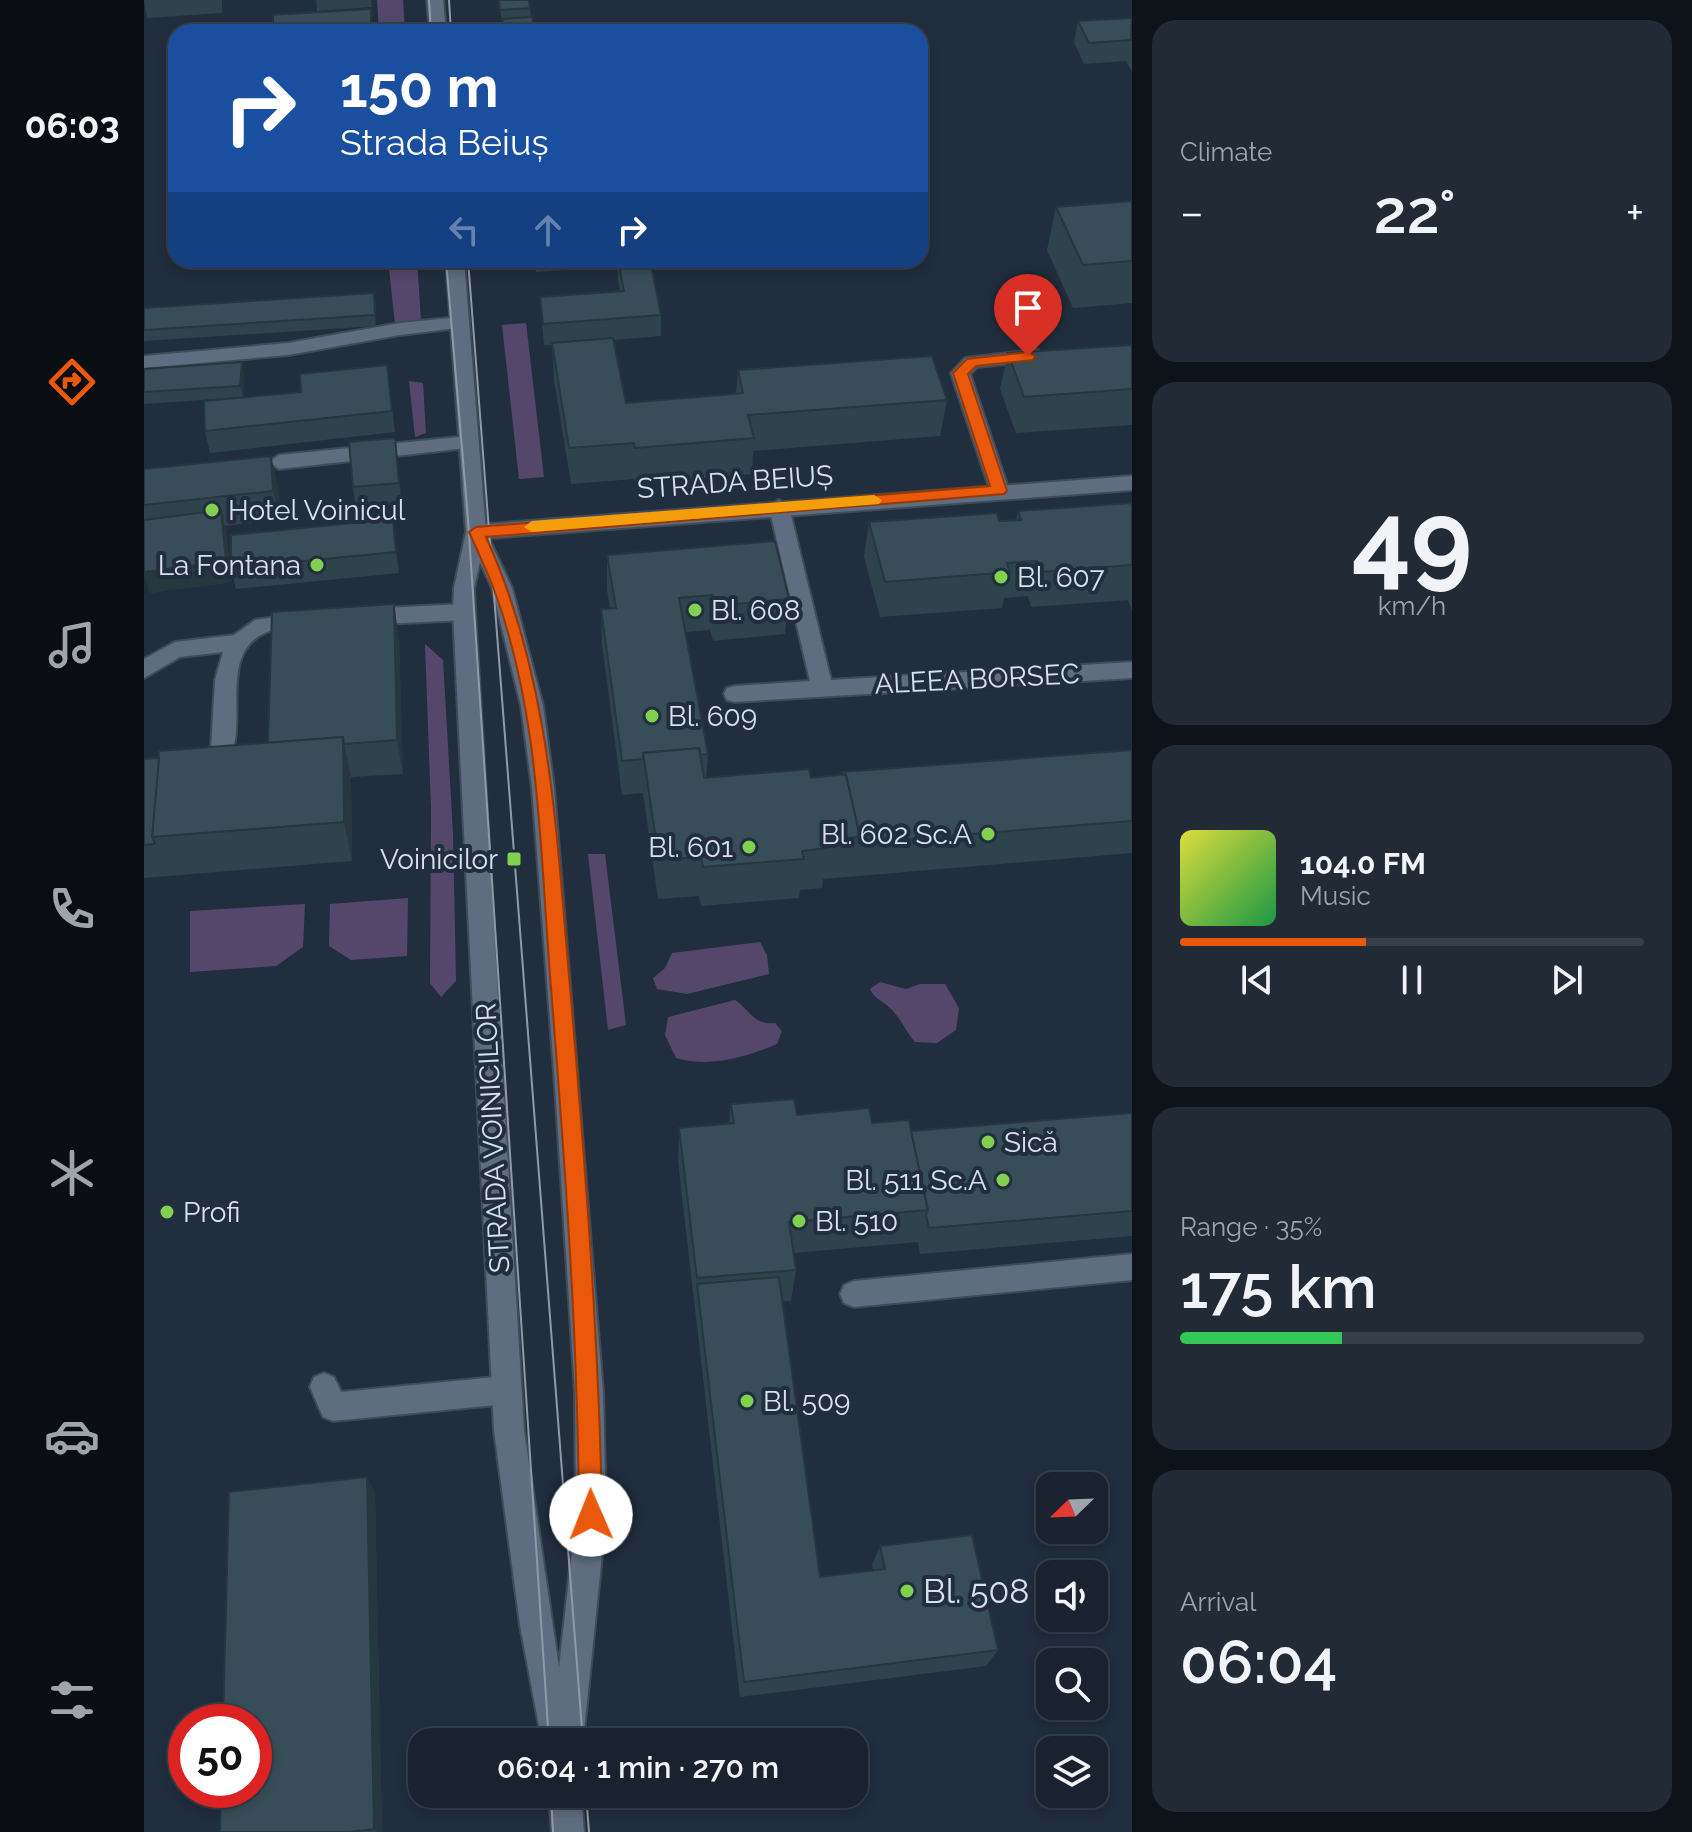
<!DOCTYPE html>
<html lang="en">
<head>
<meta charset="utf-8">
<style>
	body { margin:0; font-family:Raleway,sans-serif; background:#222a36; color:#f1f3f6; height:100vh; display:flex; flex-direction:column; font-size:30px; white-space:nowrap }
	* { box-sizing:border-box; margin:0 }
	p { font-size:26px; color:#9fa4aa }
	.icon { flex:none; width:44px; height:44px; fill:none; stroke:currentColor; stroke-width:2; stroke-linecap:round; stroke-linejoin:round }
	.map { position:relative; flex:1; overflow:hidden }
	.sheet { display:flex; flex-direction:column; gap:20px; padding:20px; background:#0e1319; width:560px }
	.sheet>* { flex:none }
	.banner { position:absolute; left:24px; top:24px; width:760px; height:244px; border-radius:24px; box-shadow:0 4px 12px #0003,0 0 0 2px #373f4a; background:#1a4fa0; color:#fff; overflow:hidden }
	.needle { width:52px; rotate:247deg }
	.fabs { position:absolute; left:892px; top:1472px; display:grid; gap:16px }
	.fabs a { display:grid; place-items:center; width:72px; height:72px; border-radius:16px; background:#19222e; box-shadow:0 4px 12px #0003,0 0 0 2px #373f4a; font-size:40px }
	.speed { position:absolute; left:24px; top:1704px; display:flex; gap:16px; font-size:40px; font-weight:700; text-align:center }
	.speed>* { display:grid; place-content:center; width:104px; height:104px; border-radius:50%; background:#19222e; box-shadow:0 4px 12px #0003,0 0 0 2px #373f4a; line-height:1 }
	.speed .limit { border:12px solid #d22; background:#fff; color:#111 }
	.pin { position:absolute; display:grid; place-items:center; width:68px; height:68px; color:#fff; margin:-82px -34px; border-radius:50% 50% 50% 0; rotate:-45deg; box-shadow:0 0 8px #0007 }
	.pin .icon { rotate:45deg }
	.me { position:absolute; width:88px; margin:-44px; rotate:359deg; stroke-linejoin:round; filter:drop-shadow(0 0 6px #0008) }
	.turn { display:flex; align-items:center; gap:28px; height:168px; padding:0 40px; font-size:36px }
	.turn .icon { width:104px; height:104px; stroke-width:2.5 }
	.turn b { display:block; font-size:56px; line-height:68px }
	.lanes { display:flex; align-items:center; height:76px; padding:0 40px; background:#0003; justify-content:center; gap:40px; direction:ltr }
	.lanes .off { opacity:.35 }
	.big { font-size:60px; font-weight:600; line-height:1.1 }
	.sheet .card { flex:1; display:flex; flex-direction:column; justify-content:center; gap:12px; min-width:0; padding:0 28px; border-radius:24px; background:#222a36 }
	.sheet .dial { align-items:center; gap:0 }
	.dial b { font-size:104px; line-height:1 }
	.song { display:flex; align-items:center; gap:24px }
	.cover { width:96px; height:96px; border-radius:12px; background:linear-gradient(135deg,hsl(60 70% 55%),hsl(140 70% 35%)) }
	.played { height:8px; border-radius:4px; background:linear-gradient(90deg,#ea580c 40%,#373f4a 40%) }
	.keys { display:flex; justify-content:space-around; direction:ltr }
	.heat { display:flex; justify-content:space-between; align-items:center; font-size:44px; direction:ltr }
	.charge { height:12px; border-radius:6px; background:linear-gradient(90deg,#34c759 35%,#373f4a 0) }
	.trip { position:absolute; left:264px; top:1728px; width:460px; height:80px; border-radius:24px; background:#19222e; box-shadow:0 4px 12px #0003,0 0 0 2px #373f4a; font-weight:600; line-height:80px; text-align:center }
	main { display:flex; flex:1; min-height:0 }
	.dock { display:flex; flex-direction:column; width:144px; justify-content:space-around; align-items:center; background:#0a0e12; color:#9fa4aa }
	.dock .icon { width:56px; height:56px }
	.dock .current { color:#ea580c }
	.dock b { font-size:36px; color:#f1f3f6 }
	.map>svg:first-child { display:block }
	.green { fill:#55476c }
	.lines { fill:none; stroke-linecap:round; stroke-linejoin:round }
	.lane-casing { stroke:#404b58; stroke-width:4 }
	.street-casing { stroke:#404b58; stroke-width:4 }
	.secondary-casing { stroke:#404b58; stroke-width:4 }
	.lane { fill:#5e6d7f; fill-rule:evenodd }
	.street { fill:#5e6d7f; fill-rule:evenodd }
	.secondary { fill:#5e6d7f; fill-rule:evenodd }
	.tram { stroke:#909aa7; stroke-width:2 }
	.wall { fill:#2f434d }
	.shaded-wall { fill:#26373e }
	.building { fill:#374e59; stroke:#26373e; stroke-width:2 }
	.route { fill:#ea580c; stroke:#983908; stroke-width:2 }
	.slow { fill:#f59e0b }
	.poi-dot { fill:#81d050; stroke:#212e3e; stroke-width:3 }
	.labels { text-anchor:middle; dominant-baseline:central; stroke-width:8; stroke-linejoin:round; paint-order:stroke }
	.street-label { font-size:28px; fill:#d8e0eb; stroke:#212e3e }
	.poi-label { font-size:28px; fill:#d8e0eb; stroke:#212e3e; text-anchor:start }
	.near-poi-label { font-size:34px; fill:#d8e0eb; stroke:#212e3e; text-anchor:start }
</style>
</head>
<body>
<main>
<nav class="dock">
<b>06:03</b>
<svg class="icon current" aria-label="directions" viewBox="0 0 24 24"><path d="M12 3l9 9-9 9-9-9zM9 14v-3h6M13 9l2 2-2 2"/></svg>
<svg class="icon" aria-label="music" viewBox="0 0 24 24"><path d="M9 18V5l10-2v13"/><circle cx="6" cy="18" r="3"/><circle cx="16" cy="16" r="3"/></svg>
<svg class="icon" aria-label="phone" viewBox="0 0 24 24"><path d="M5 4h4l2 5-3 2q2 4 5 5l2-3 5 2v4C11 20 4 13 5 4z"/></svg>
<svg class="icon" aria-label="climate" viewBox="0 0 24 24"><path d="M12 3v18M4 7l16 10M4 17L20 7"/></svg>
<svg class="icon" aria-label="car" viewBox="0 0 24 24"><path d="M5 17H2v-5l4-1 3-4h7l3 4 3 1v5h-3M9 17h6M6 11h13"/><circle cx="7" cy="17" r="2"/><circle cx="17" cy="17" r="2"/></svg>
<svg class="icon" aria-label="filters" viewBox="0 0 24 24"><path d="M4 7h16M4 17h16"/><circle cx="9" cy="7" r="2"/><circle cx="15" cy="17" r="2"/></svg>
</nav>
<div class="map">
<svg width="988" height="1832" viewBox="0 0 988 1832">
	<rect width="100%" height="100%" fill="#212e3e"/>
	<!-- green -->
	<g class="green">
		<polygon points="233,0 259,0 261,32 235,32"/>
		<polygon points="244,260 273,260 277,320 251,324"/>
		<polygon points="382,323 400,477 375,479 358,325"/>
		<polygon points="265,381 279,383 282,433 271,437"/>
		<polygon points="281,644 299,660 309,833 312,981 297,997 286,983 287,808"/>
		<polygon points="444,854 461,854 482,1025 464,1030"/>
		<polygon points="264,898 263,956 207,960 185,946 186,904"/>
		<polygon points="161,904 159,947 132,966 46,972 46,911"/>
		<polygon points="616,942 623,955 625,974 543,994 513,989 509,978 521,968 528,953"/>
		<path d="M736,982L762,989L776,984H801L815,1008L812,1030L793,1043L771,1042C762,1032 756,1017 746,1008C738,1000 731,1000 726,989Z"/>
		<path d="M591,1000C607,1011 609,1025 631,1023L638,1031L633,1044C603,1057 565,1068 532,1058L521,1035L524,1017Z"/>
	</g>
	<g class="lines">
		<defs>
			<g id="lane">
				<polygon points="316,317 325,323 322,327 256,335 144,355 0,368 0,356 144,343 256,323"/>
				<polygon points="893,350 902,356 900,360 833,367 826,374 865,491 855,498 848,496 807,373 821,358"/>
				<polygon points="325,436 335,442 332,447 135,469 125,462 135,455"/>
				<polygon points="635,500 645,507 687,680 988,662 988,678 591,702 583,700 580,694 583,688 591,686 666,681 625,507"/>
				<polygon points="320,604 327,607 331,612 327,617 320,620 218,625 211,622 207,617 211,612 218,609"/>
				<path d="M158,613L165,616L169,621L165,626C152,630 136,627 123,632C65,655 116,747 73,768C51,779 24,777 0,778V760L45,758L67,749L71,680L79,652L36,657L0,678V659L31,642L90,635L111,620Z"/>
				<polygon points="988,1254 988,1280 710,1307 700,1303 696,1294 700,1285 710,1281"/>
				<polygon points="180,1373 190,1377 197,1392 362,1376 372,1380 376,1390 372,1400 362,1404 189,1421 179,1417 166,1387 170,1377"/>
			</g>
			<polygon id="street" points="988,476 988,490 332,539 322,532 332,525"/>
			<g id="secondary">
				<polygon points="283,0 299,0 302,32 286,32"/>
				<path d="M302,260H320L342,532L368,588L399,706L410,788L459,1392L462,1515L439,1742H398L376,1625L350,1430L309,612L310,588L322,532ZM336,562L348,588L377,706L388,788L410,1072L431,1392L432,1515L415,1668L380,1430L331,612L330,588Z"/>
				<polygon points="405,1794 437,1794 440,1832 408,1832"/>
			</g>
		</defs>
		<!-- lane casing -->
		<use href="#lane" class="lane-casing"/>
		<!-- street casing -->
		<use href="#street" class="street-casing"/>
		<!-- secondary casing -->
		<use href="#secondary" class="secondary-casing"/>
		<!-- lane -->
		<use href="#lane" class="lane"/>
		<!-- street -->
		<use href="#street" class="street"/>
		<!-- secondary -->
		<use href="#secondary" class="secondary"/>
		<!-- tram -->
		<g class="tram">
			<polyline points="285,0 287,32"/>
			<polyline points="305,0 307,32"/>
			<polyline points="302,260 324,519 405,1742"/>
			<polyline points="324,260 439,1742"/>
			<polyline points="407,1794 409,1832"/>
			<polyline points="442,1794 445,1832"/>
		</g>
	</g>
	<!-- wall -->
	<g class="wall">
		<polygon points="0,0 78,0 78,13 3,18"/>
		<polygon points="172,0 227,0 228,7 173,11"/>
		<polygon points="355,0 385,0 387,17 391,31 452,32 359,32"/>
		<polygon points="988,18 988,72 982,61 940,64 930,42 934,21"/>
		<polygon points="988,201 988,303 929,308 903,250 912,207"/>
		<polygon points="107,260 154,260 107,263"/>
		<polygon points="390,260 456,260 456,268 392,272"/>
		<polygon points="473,260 517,315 517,336 469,340 482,403 592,394 594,370 803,400 796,436 609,451 608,474 491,484 490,479 427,484 410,379 408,345 400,345 396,297 476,291 474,279"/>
		<polygon points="230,293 232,326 0,341 0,308"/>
		<polygon points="988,345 988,425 872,433 856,389 864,353"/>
		<polygon points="98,362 100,373 99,397 0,404 0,369"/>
		<polygon points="243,365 251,432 66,453 61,431 157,392"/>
		<polygon points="251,438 258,504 212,509 209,487"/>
		<polygon points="0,469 134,486 136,520 81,526 88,582 6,593 0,574"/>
		<polygon points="988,503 988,611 984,600 887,607 884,596 860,598 858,608 736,617 720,557 725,522 872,520 874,511"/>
		<polygon points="249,519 255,573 92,589 87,568"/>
		<polygon points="463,555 645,599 641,634 569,641 566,630 542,632 564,754 562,778 667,778 698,775 698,772 988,750 988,853 679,879 678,888 656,890 655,898 557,906 555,896 514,899 499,793 478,795 458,644 457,609 466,608 463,590"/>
		<polygon points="255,639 259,774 207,777 208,861 0,878 0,759 124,743"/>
		<polygon points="587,1104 653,1115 728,1123 767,1131 988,1113 988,1236 776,1254 774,1242 650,1253 652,1270 647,1301 639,1301 676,1577 729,1570 728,1565 736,1546 854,1650 842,1666 596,1697 534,1162 535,1128 585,1124"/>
		<polygon points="223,1477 231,1494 238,1832 76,1832"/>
	</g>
	<!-- shaded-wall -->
	<g class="shaded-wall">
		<polygon points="230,293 232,305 232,326 231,315"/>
		<polygon points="98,362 100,373 99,397 96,386"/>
		<polygon points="251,438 254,460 258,504 255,483"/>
		<polygon points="127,456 134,486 136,520 129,491"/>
		<polygon points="77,510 82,531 88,582 6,593 0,572"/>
		<polygon points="249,519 252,541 255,573 252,552"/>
		<polygon points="250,604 255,639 259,774 253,740"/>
		<polygon points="199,737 207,778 208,861 200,822"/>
		<polygon points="223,1477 231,1494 238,1832 233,1832 230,1829"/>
	</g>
	<!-- building -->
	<g class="building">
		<polygon points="355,0 385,0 386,8 356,10"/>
		<polygon points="227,9 227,32 129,32 129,15"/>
		<polygon points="388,17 391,31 451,27 452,32 360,32 358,19"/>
		<polygon points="988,18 987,40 945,43 934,21"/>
		<polygon points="635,25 637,32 566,32 566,30"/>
		<polygon points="988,201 988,261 939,265 912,207"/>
		<polygon points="474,260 506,260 517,315 399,324 396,297 480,291"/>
		<polygon points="230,293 231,315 0,330 0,308"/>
		<polygon points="469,338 482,403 599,393 594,370 788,356 803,400 604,415 610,438 491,448 490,443 425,448 408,343"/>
		<polygon points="988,345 988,389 880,397 864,353"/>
		<polygon points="98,362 96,386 0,392 0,369"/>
		<polygon points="243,365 248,411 61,431 60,401 157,392 156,374"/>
		<polygon points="251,438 255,483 209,487 205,442"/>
		<polygon points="127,456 129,491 0,505 0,469"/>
		<polygon points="988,503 988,565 896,572 893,561 863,563 866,572 741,582 725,522 853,513 855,521 877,520 874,511"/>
		<polygon points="77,510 82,561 0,572 0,520"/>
		<polygon points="249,519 252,552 87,568 87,535"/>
		<polygon points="631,541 645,599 571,606 568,595 535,598 564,754 556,755 555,748 499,753 499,759 478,761 457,609 472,608 463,555"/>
		<polygon points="250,604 253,740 200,744 199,737 124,743 128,612"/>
		<polygon points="199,737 200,822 8,837 15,751"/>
		<polygon points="555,748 560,778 665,769 667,778 702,774 716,837 681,840 683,848 658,851 660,859 559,867 557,857 515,860 499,753"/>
		<polygon points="988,750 988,821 715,843 716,837 702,774 699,775 698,772"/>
		<polygon points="15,758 8,837 11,844 0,845 0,759"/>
		<polygon points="650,1099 653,1115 725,1108 728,1123 765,1120 784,1210 645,1222 652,1270 553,1278 535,1128 590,1123 587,1104"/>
		<polygon points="988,1113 988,1211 785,1228 782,1215 784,1210 767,1131"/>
		<polygon points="635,1277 676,1577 741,1569 736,1546 828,1535 854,1650 600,1682 553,1284"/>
		<polygon points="223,1477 230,1829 205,1832 76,1832 77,1790 110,1790 110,1722 79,1722 85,1492"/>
	</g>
	<!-- route -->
	<path class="route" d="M884,352L891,356L889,360L832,366L824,374L863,491L860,494L342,537C407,680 412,832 426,987C441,1163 455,1339 458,1515L455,1523L447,1526L439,1523L435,1515C434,1339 421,1163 407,988C396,856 397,713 349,587C342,569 333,550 325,532L332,527L846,486L809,373L823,359Z"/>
	<!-- slow -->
	<polygon class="slow" points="730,495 738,500 735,504 388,532 380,527 388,521"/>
	<!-- markers -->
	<g class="poi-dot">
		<circle cx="68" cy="510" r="8"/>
		<circle cx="173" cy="565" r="8"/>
		<circle cx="857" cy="577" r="8"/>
		<circle cx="551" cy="610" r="8"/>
		<circle cx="508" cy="716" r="8"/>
		<circle cx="844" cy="834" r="8"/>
		<circle cx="605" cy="847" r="8"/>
		<rect x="362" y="851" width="16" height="16" rx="4"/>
		<circle cx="844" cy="1142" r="8"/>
		<circle cx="859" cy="1180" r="8"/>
		<circle cx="23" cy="1212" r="8"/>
		<circle cx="655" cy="1221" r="8"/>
		<circle cx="603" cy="1401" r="8"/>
		<circle cx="763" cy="1591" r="8"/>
	</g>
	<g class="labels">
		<!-- street labels -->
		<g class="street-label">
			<text transform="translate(591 482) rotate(-4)">STRADA BEIUȘ</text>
			<text transform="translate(833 679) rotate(-3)">ALEEA BORSEC</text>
			<text transform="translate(349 1138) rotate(-93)">STRADA VOINICILOR</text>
		</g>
		<!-- poi labels -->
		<g class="poi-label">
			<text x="84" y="510">Hotel Voinicul</text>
			<text x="157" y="565" text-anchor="end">La Fontana</text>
			<text x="873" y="577">Bl. 607</text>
			<text x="567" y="610">Bl. 608</text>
			<text x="524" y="716">Bl. 609</text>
			<text x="828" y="834" text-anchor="end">Bl. 602 Sc.A</text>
			<text x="589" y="847" text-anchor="end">Bl. 601</text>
			<text x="354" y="859" text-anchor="end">Voinicilor</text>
			<text x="860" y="1142">Sică</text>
			<text x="843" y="1180" text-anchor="end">Bl. 511 Sc.A</text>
			<text x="39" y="1212">Profi</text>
			<text x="671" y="1221">Bl. 510</text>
			<text x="619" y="1401">Bl. 509</text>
		</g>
		<!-- near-poi labels -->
		<g class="near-poi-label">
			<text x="779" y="1591">Bl. 508</text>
		</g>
	</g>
</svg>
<div class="fabs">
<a><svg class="needle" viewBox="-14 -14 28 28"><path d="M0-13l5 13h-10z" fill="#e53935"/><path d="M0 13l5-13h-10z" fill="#9fa4aa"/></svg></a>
<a><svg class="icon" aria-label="sound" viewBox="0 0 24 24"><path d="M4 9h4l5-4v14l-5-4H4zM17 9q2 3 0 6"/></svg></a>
<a><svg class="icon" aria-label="search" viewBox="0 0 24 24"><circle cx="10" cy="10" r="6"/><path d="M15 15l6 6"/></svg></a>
<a><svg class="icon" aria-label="layers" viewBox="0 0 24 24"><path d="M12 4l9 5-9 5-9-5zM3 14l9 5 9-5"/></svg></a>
</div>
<div class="speed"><div class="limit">50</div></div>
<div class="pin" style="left:884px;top:356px;background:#d93025"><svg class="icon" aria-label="arrive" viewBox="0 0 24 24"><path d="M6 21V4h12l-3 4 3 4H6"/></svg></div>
<svg class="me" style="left:447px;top:1515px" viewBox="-20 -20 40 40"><circle r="19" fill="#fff"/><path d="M0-13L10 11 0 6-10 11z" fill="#ea580c"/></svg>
<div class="trip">06:04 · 1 min · 270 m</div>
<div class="banner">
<div class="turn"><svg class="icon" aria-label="right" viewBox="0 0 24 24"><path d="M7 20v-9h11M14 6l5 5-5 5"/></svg><div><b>150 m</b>Strada Beiuș</div></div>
<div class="lanes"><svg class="icon off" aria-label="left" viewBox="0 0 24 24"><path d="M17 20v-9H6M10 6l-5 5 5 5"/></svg><svg class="icon off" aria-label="ahead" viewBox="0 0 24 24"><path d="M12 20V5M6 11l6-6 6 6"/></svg><svg class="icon" aria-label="right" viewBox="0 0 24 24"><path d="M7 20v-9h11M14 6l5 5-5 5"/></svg></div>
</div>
</div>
<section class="sheet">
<div class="card"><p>Climate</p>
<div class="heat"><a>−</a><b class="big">22°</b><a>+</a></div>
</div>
<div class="card dial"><b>49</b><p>km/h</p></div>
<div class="card">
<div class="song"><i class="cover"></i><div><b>104.0 FM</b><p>Music</p></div></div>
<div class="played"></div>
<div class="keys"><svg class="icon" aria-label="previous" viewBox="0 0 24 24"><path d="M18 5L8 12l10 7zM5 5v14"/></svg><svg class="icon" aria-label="pause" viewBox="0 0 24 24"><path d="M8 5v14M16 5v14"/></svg><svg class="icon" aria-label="next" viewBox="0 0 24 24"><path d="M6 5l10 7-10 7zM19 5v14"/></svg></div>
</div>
<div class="card"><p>Range · 35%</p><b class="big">175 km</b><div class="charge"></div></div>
<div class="card"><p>Arrival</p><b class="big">06:04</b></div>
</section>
</main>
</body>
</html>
